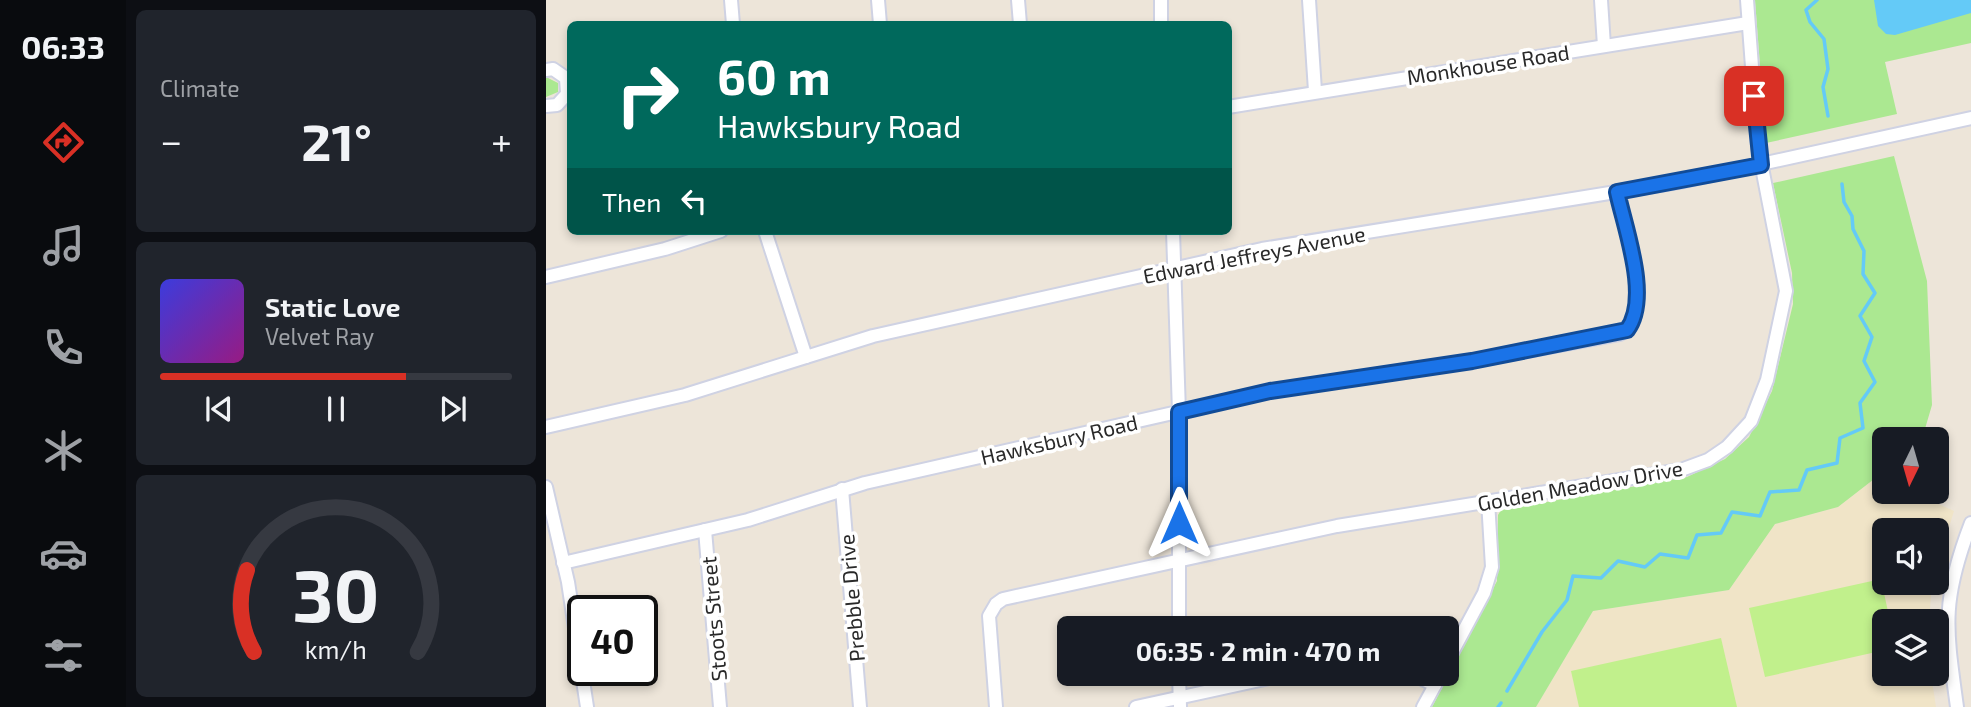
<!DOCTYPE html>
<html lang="en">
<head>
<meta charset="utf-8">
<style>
	body { margin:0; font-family:"Exo 2",sans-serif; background:#20242c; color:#f1f3f6; height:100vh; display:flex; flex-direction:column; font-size:26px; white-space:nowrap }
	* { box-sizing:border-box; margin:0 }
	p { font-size:23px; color:#9ea1a6 }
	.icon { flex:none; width:38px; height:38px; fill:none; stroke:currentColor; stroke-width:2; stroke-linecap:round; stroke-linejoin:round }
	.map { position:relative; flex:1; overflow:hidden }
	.details { display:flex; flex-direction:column; gap:10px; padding:10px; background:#0d0f14; width:420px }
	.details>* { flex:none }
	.hud { position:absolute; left:21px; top:21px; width:665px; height:214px; border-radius:10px; box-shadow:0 4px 10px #0003; background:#00695c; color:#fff; overflow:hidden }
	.needle { width:46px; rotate:185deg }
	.fabs { position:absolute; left:1326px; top:427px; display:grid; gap:14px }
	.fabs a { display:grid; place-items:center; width:77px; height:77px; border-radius:10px; background:#171b24; box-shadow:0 4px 10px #0003; font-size:35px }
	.speed { position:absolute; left:21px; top:595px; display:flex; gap:14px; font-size:35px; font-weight:700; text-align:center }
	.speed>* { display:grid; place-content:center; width:91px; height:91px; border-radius:50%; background:#171b24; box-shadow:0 4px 10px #0003; line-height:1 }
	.speed .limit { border:4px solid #111; border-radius:10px; background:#fff; color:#111 }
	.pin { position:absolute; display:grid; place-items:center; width:60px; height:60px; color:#fff; margin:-30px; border-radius:14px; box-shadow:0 4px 10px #0006 }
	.me { position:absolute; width:77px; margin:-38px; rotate:0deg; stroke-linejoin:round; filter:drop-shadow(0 0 5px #0008) }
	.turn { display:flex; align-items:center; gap:24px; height:147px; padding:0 35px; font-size:32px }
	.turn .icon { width:91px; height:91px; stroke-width:2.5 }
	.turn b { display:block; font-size:49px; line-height:60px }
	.then { display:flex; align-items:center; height:66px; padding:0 35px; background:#0003; gap:14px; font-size:26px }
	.big { font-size:52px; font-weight:700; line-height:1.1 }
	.details .widget { flex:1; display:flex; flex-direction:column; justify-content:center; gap:10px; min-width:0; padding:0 24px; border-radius:10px; background:#20242c }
	.details .dial { align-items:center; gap:0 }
	.dial svg { height:182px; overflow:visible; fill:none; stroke:#363941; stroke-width:7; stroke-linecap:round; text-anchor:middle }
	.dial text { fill:#f1f3f6; stroke:none }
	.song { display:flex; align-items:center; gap:21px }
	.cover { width:84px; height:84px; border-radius:10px; background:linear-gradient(135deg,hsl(240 70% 55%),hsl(310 70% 35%)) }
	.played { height:7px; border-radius:4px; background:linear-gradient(90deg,#d93025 70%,#363941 70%) }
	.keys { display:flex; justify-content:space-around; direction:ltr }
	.heat { display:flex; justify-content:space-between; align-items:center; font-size:38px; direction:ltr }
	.trip { position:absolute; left:511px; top:616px; width:402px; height:70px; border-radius:10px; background:#171b24; box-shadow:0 4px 10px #0003; font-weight:700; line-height:70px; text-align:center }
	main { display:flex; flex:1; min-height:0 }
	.dock { display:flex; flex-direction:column; width:126px; justify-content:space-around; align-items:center; background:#090b0e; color:#9ea1a6 }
	.dock .icon { width:49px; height:49px }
	.dock .active { color:#d93025 }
	.dock b { font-size:32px; color:#f1f3f6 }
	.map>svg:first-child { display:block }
	.education { fill:#f0e4c7 }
	.green { fill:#abe891 }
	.pitch { fill:#c1f08c }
	.water { fill:#64caf7 }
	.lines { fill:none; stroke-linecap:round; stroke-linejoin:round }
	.stream { stroke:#64caf7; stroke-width:3.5 }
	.minor-casing { stroke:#cfd2e3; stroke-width:16 }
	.minor { stroke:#fff; stroke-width:12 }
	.route-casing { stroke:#114b97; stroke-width:18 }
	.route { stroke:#1a73e8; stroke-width:12 }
	.labels { text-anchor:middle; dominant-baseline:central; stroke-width:7; stroke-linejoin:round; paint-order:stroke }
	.street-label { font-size:21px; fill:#292929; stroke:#fff }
</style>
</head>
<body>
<main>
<nav class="dock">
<b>06:33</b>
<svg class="icon active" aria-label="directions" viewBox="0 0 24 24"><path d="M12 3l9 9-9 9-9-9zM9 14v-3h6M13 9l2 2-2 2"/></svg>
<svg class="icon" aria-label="music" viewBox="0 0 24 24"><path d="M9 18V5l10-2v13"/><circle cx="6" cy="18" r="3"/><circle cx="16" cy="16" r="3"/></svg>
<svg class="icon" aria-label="phone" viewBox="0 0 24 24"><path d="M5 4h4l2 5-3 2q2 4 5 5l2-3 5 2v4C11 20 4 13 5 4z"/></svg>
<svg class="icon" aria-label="climate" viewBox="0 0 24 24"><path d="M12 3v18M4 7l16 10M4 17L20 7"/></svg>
<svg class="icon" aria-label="car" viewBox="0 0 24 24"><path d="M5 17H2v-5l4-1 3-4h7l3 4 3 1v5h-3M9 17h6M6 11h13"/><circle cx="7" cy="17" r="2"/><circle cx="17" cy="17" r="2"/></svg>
<svg class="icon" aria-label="filters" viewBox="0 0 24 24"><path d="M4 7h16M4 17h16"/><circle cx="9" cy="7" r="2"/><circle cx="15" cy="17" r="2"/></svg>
</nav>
<section class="details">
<div class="widget"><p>Climate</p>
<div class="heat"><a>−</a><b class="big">21°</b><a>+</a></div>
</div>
<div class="widget">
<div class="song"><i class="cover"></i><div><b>Static Love</b><p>Velvet Ray</p></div></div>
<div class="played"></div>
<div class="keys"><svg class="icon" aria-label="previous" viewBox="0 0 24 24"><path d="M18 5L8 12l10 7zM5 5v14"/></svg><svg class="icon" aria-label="pause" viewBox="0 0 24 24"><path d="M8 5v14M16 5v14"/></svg><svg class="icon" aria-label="next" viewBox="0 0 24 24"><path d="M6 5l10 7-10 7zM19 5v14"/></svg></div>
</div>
<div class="widget dial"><svg viewBox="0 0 100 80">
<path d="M14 69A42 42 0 1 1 86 69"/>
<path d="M14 69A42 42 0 0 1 11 33" stroke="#d93025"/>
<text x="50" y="56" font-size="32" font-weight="700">30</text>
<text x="50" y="72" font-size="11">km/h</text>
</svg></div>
</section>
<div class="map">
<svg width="1425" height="707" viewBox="0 0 1425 707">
	<rect width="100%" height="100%" fill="#ede5d9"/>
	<!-- education -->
	<polygon class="education" points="1332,476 1339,479 1339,492 1366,492 1408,511 1391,565 1391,530 1339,530 1339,583 1386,583 1383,621 1339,621 1339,674 1385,674 1390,707 990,707 1047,611 1183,590 1229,524 1292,507"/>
	<!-- green -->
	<g class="green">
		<polygon points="1209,0 1425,0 1425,43 1339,62 1351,114 1220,143"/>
		<polygon points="0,77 12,83 12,92 0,97"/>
		<polygon points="1348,156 1381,281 1386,405 1376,439 1339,439 1339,479 1332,476 1292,507 1229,524 1183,590 1047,611 990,707 886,707 951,581 952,515 955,510 1141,477 1179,459 1203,437 1226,391 1247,304 1246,273 1227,183"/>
	</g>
	<!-- pitch -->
	<g class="pitch">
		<polygon points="1335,579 1344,621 1339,621 1339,650 1219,677 1203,608"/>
		<polygon points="1175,638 1191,707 1033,707 1025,671"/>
	</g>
	<!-- water -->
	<polygon class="water" points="1328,0 1425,0 1425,13 1349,35 1340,34 1332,26"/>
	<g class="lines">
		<!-- stream -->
		<g class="stream">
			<polyline points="1271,0 1260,10 1264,22 1278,39 1282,69 1277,87 1282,116"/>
			<polyline points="961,691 996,632 1021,600 1027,576 1055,578 1072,561 1099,567 1114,554 1142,558 1151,535 1175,533 1186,512 1214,516 1224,492 1253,490 1261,470 1291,463 1294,438 1317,428 1314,403 1329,382 1318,361 1326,337 1314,316 1329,293 1317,274 1318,251 1307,229 1306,216 1298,202 1296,184"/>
			<polyline points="952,707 955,703"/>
		</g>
		<defs>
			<g id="minor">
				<polyline points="185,0 187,24"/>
				<polyline points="332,0 334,24"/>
				<polyline points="472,0 474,24"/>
				<polyline points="615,0 615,24"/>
				<polyline points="763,0 769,91"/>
				<polyline points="1055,0 1058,46"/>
				<polyline points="0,70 7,69 20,78 21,94 11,105 0,106"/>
				<polyline points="682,107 1202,23"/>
				<polyline points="219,231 260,357"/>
				<polyline points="627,231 633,412 633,628"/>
				<polyline points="0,277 119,249 175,231"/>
				<polyline points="0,427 139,395 327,336 716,249 1138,181 1425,118"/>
				<polyline points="0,487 22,582 41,707"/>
				<polyline points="296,489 314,707"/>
				<polyline points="159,530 174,707"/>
				<path d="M17,563L202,520L319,483L724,391L926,361L1074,334C1111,315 1078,225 1071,192"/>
				<polyline points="901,662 938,593 946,567 942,501"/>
				<polyline points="633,674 634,707"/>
				<polyline points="866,674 889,685"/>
				<polyline points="450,707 443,616 450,604 457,599 791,526 1135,470 1162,460 1181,447 1205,421 1221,380 1240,291 1212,147 1201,0"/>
				<polyline points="590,707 741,674"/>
				<polyline points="877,707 895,674"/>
				<path d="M1411,707C1400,627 1395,601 1425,523"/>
			</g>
		</defs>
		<!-- minor casing -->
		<use href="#minor" class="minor-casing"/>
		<!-- minor -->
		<use href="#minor" class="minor"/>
	</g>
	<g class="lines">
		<defs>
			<path id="route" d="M633,523V412L724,391L926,361L1081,330C1105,298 1079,229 1071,192L1215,165L1208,96"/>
		</defs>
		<!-- route casing -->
		<use href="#route" class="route-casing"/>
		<!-- route -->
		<use href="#route" class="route"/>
	</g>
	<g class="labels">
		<!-- street labels -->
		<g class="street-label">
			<text transform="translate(942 64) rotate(-9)">Monkhouse Road</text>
			<text transform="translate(708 254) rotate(-11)">Edward Jeffreys Avenue</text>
			<text transform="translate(513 439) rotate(-13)">Hawksbury Road</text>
			<text transform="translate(1034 485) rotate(-10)">Golden Meadow Drive</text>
			<text transform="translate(305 598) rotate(-95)">Prebble Drive</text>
			<text transform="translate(167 619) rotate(-95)">Stoots Street</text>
		</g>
	</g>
</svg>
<div class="fabs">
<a><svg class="needle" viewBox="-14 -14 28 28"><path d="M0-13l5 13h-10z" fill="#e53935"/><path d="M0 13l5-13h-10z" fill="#9ea1a6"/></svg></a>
<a><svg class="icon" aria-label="sound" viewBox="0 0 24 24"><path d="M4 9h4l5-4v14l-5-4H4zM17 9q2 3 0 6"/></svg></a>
<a><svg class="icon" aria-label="layers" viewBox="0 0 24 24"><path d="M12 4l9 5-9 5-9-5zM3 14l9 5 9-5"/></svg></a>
</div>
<div class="speed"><div class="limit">40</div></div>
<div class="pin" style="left:1208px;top:96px;background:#d93025"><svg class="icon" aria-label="arrive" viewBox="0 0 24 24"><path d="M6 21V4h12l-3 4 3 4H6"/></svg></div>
<svg class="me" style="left:633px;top:523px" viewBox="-20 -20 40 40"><path d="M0-17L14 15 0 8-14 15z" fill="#1a73e8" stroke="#fff" stroke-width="4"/></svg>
<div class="trip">06:35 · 2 min · 470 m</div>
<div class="hud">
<div class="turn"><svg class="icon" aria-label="right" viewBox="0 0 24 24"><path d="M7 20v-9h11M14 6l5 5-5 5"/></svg><div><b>60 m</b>Hawksbury Road</div></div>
<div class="then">Then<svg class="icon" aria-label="left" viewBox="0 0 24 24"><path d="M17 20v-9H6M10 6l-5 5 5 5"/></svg></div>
</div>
</div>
</main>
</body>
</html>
